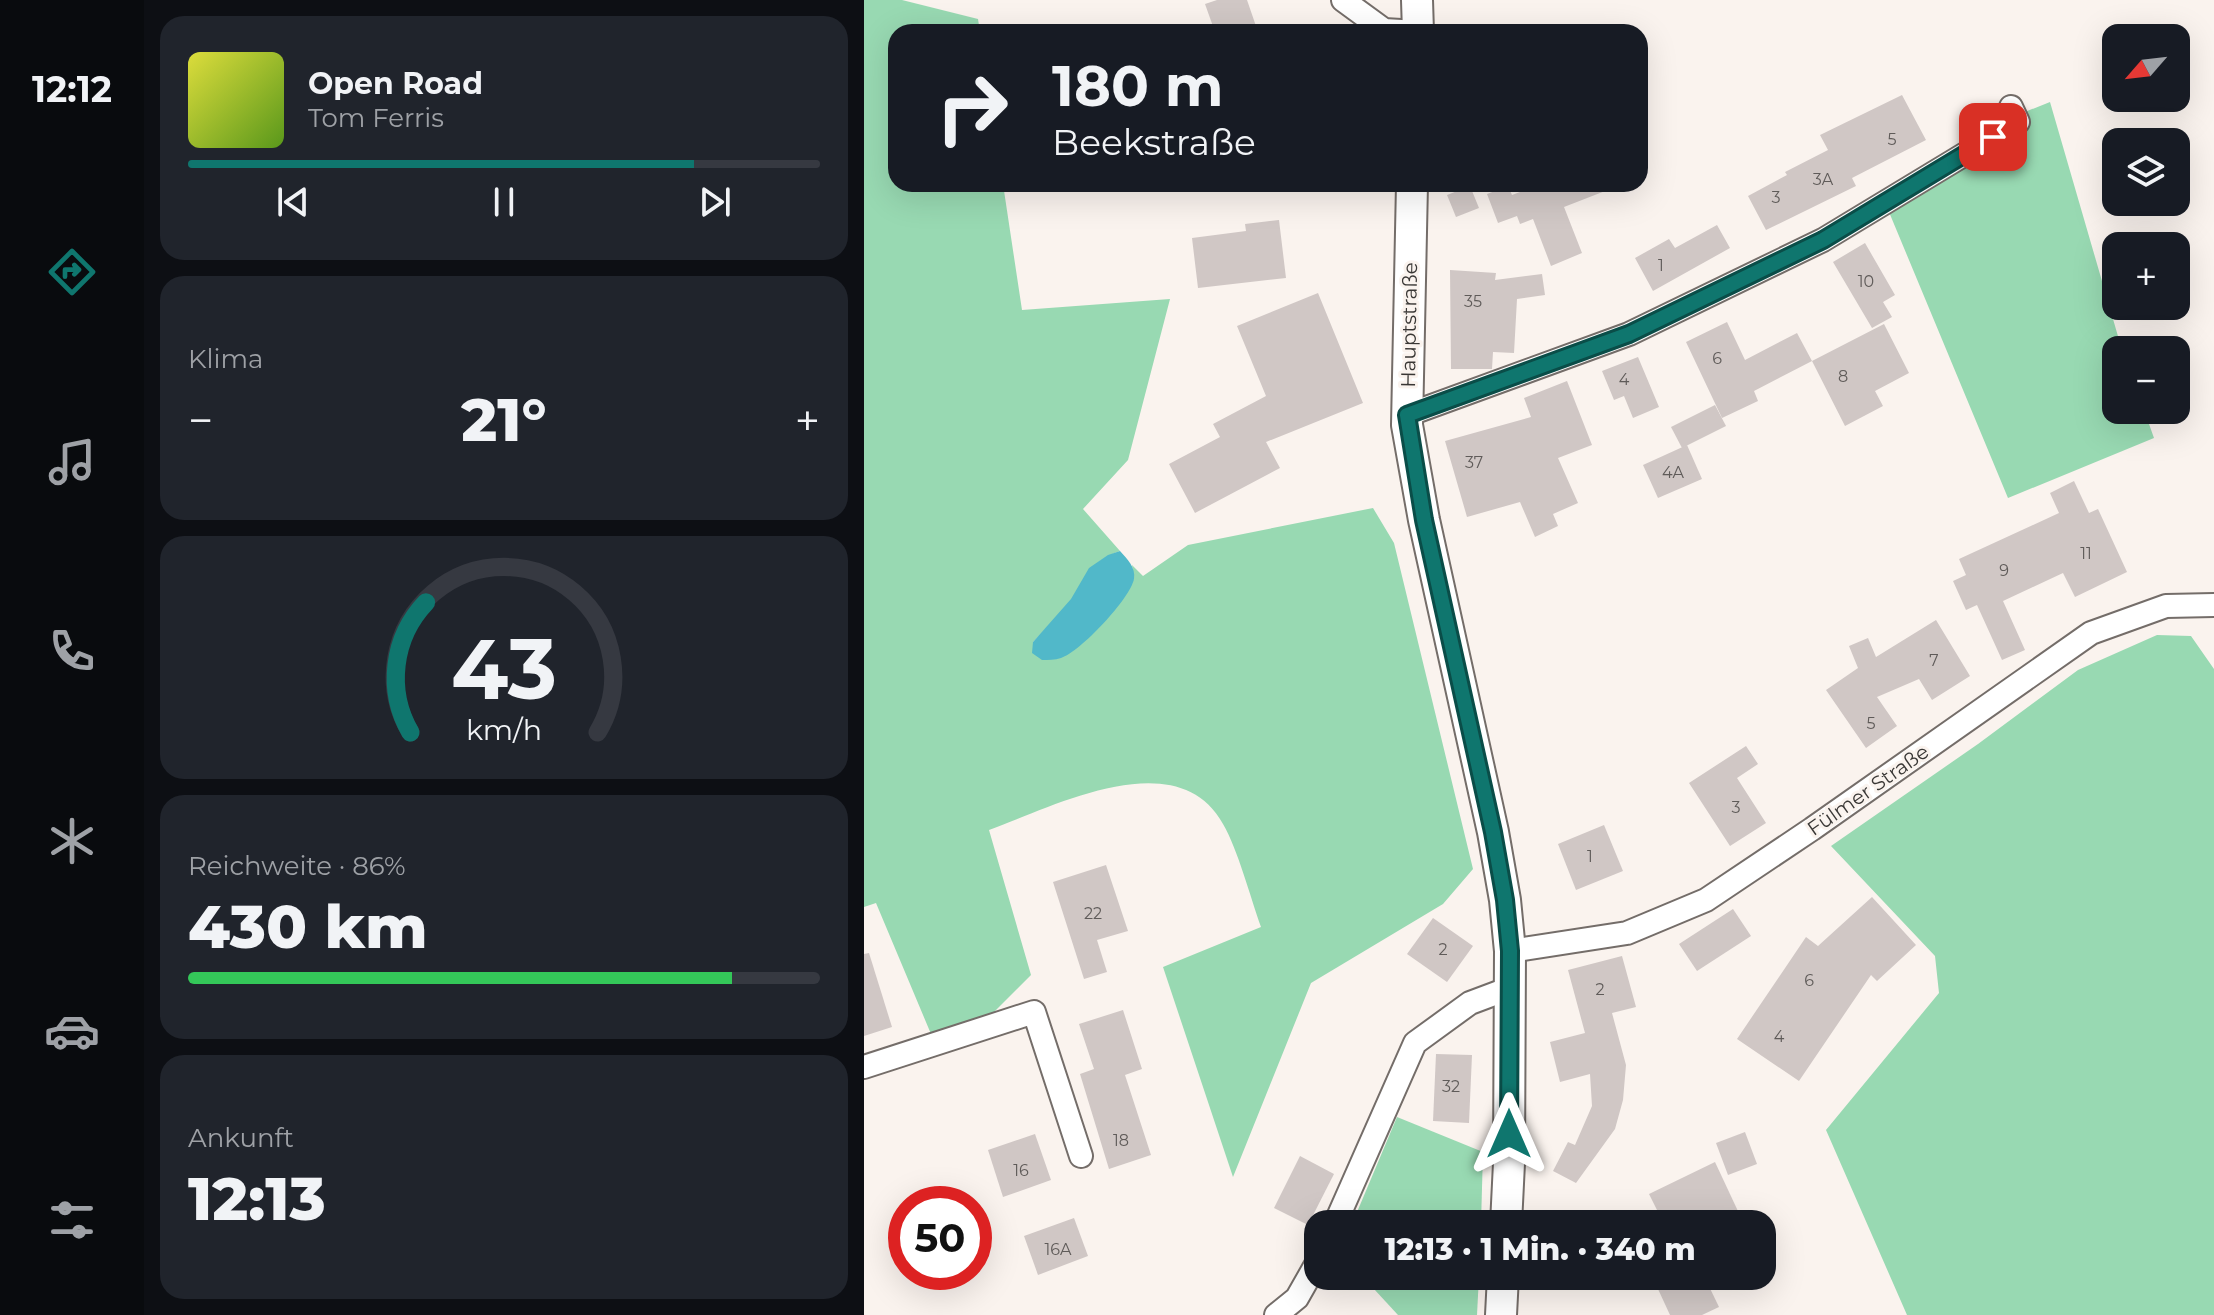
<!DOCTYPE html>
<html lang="de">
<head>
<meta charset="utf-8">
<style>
	body { margin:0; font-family:Montserrat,sans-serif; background:#20242c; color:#f1f3f6; height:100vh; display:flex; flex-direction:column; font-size:30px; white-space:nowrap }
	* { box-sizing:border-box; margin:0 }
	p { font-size:26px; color:#9ea1a6 }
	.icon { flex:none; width:44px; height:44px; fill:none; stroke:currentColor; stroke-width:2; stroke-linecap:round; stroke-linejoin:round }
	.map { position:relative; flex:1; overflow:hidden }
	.panel { display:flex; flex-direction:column; gap:16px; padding:16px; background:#0d0f14; width:720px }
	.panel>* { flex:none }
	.guide { position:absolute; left:24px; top:24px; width:760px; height:168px; border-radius:24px; box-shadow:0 8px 32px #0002; background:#171b24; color:#f1f3f6; overflow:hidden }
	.needle { width:52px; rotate:242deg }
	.buttons { position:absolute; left:1238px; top:24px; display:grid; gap:16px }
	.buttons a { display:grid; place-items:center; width:88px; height:88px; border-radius:16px; background:#171b24; box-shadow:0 8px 32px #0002; font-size:40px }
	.speed { position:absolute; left:24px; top:1186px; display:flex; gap:16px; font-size:40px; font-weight:700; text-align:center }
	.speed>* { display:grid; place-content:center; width:104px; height:104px; border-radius:50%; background:#171b24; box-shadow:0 8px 32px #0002; line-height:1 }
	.speed .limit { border:12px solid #d22; background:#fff; color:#111 }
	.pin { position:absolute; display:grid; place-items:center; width:68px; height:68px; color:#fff; margin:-34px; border-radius:16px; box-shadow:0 4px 12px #0006 }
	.me { position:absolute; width:88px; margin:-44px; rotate:0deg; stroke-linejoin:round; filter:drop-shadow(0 0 6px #0008) }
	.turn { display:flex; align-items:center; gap:28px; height:168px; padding:0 32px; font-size:36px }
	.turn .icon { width:104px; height:104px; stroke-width:2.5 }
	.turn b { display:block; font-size:56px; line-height:68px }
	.big { font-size:60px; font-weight:800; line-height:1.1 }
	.panel .card { flex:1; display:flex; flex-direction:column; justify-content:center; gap:12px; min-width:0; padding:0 28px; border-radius:24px; background:#20242c }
	.panel .dial { align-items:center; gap:0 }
	.dial svg { height:208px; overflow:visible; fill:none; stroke:#363941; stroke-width:7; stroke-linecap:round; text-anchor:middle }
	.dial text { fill:#f1f3f6; stroke:none }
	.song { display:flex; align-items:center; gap:24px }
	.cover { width:96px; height:96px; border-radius:12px; background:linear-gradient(135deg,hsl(60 70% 55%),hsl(90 70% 35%)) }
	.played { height:8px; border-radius:4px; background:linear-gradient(90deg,#0f766e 80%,#363941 80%) }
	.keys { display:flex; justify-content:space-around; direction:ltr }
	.heat { display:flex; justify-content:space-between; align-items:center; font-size:44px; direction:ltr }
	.charge { height:12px; border-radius:6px; background:linear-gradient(90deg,#34c759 86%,#363941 0) }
	.trip { position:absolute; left:440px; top:1210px; width:472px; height:80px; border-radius:24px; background:#171b24; box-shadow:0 8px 32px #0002; font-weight:800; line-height:80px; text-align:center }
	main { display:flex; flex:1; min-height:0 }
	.dock { display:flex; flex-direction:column; width:144px; justify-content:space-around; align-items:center; background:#090b0e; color:#9ea1a6 }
	.dock .icon { width:56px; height:56px }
	.dock .on { color:#0f766e }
	.dock b { font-size:36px; color:#f1f3f6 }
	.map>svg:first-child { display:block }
	.green { fill:#98d9b2 }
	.water { fill:#51b8c9 }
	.building { fill:#d0c7c5 }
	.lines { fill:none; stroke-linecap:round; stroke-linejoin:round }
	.street-casing { stroke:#746d69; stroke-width:26 }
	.secondary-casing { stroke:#746d69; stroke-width:34 }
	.street { stroke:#fff; stroke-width:22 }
	.secondary { stroke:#fff; stroke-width:30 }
	.route-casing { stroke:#0a4d48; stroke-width:20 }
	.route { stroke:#0f766e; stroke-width:14 }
	.labels { text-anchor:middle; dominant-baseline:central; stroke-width:6; stroke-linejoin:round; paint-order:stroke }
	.number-label { font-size:16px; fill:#5f5b59 }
	.street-label { font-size:20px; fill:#393735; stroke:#faf3ee }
</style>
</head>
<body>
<main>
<nav class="dock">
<b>12:12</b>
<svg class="icon on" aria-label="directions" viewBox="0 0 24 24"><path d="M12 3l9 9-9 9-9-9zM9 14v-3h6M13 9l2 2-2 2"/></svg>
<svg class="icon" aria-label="music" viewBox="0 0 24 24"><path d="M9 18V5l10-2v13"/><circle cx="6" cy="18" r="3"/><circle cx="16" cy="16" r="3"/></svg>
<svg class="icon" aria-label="phone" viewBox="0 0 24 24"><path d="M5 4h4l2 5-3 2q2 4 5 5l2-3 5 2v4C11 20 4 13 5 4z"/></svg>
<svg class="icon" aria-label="climate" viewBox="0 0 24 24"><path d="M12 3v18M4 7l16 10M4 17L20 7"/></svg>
<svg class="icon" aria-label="car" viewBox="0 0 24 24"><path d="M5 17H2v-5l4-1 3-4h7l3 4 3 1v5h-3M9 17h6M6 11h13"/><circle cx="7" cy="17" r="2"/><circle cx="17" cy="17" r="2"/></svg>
<svg class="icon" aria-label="filters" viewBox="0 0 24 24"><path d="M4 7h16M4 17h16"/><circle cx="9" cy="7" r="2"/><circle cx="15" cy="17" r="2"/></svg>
</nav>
<section class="panel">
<div class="card">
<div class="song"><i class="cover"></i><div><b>Open Road</b><p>Tom Ferris</p></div></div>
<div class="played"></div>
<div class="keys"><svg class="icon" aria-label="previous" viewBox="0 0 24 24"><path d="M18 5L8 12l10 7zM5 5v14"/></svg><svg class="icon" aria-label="pause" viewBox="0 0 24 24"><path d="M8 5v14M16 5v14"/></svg><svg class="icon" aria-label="next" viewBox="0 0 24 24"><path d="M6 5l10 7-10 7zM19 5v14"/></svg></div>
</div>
<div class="card"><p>Klima</p>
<div class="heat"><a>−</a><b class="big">21°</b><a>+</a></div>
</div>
<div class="card dial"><svg viewBox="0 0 100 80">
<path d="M14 69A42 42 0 1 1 86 69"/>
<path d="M14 69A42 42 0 0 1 20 19" stroke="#0f766e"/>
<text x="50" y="56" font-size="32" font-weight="700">43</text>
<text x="50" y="72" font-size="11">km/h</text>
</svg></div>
<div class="card"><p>Reichweite · 86%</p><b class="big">430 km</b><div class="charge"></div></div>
<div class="card"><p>Ankunft</p><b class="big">12:13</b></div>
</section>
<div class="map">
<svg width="1350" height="1315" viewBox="0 0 1350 1315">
	<rect width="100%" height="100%" fill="#faf3ee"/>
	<!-- green -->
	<g class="green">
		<path d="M0,0H38L114,19L116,32H32V184H139L158,310L306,299L264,460L219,509L256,551C226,562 224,574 208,599C197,614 182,628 169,642L270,579L268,565L279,576L324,545L509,508L530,543L609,869L579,904L447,983L369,1177L299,967L397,927C386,896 374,850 359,824C313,741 189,807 125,830L167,975L129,1013L67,1034L12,903L0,907Z"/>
		<polygon points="1186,102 1258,350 1252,350 1252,410 1280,410 1290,438 1144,498 1025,212 1133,123"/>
		<polygon points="1293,635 1327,636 1350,669 1350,1315 1043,1315 962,1130 1075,993 1071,956 967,846 1114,744 1214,670"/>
		<polygon points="533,1117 619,1152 617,1224 488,1224"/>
		<polygon points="498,1276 615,1276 613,1315 534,1315"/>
	</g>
	<!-- water -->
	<path class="water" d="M256,551C263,559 272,567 270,579C266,599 216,652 197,658C191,660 184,660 178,660L168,653L169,642L207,599L225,568L244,555Z"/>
	<!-- building -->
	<g class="building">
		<polygon points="353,0 383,0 394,32 351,32 341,4"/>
		<polygon points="1038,95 1062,140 988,178 992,186 902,230 884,196 923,175 921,172 964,150 956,135"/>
		<polygon points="677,184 754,186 700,207 718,253 687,266 669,219 656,224 653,216 634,223 623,194 644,186 648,195"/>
		<polygon points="606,186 615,208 592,217 583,195"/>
		<polygon points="415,220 422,278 334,288 328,238 382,231 381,224"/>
		<polygon points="853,225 866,248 789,291 771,258 805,239 811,248"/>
		<polygon points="1001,243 1031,295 1019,302 1028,317 1008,328 969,262"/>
		<polygon points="586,270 632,273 631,280 678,274 681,295 653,299 650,353 629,352 628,369 587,369"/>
		<polygon points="454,293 499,403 402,442 416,468 331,513 305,464 356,437 349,424 402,396 373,326"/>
		<polygon points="863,322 881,360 933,333 948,361 890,391 894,401 858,418 822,342"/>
		<polygon points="1020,324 1045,373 1011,391 1019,406 981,426 948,361"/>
		<polygon points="774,357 795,407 769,418 760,396 750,400 738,371"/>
		<polygon points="703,381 728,445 694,458 714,503 689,514 694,526 671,537 656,502 603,517 581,441 667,417 660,398"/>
		<polygon points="851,405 862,426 818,448 807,427"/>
		<polygon points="823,445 838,479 794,498 779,465"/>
		<polygon points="1210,481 1225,513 1234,509 1263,572 1211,597 1199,573 1139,601 1161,650 1138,660 1113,605 1102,610 1089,581 1102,575 1095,559 1195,513 1186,493"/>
		<polygon points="1072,620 1106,676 1068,700 1055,679 1013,697 1033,726 1002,748 962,690 994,668 985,646 1004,638 1012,657"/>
		<polygon points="882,746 894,764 873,778 902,823 866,846 825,783"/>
		<polygon points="740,825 759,871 712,890 694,844"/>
		<polygon points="242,865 264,931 233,940 243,972 220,979 189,882"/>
		<polygon points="1008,897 1052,945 1013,981 1007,975 935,1081 873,1039 942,937 954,946"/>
		<polygon points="869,909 887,936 833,971 815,944"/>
		<polygon points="569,918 609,946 583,982 543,954"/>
		<polygon points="5,953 28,1027 0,1036 0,954"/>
		<polygon points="758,956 772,1007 748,1013 762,1065 759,1100 751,1129 712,1183 689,1171 704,1142 711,1145 728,1106 726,1074 696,1082 686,1042 721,1033 704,970"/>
		<polygon points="259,1010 278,1069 261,1075 287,1155 245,1169 216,1074 230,1069 215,1024"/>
		<polygon points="572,1054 608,1055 605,1123 569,1121"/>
		<polygon points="881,1132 893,1164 864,1175 852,1143"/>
		<polygon points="171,1134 187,1180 139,1197 124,1150"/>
		<polygon points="436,1156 470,1174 444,1225 410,1208"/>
		<polygon points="851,1162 880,1224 800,1224 785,1194"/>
		<polygon points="210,1218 224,1256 174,1275 160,1236"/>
		<polygon points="788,1276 840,1276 855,1307 838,1315 806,1315"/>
	</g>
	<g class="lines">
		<defs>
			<g id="street">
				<polyline points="479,0 520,30 554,32"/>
				<polyline points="543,415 765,334 959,240 1154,122 1147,107"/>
				<polyline points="646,951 763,933 842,900 948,829 1227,633 1302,606 1350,605"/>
				<polyline points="0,1067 170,1012 217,1156"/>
				<polyline points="471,1224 551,1043 606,1003 646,988"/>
				<polyline points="412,1315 433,1298 454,1261"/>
			</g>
			<g id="secondary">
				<polyline points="553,0 554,32"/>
				<polyline points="548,184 543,425 560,520 629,832 641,900 646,951 645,1163 642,1224"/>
				<polyline points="637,1315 639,1276"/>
			</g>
		</defs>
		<!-- street casing -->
		<use href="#street" class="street-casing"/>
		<!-- secondary casing -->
		<use href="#secondary" class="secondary-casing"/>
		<!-- street -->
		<use href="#street" class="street"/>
		<!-- secondary -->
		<use href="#secondary" class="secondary"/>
	</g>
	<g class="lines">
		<defs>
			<polyline id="route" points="645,1134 646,951 641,900 629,832 560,520 543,415 765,334 959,240 1129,137"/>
		</defs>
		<!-- route casing -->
		<use href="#route" class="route-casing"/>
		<!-- route -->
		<use href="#route" class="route"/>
	</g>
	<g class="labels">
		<!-- number labels -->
		<g class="number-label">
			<text x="1028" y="139">5</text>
			<text x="959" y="179">3A</text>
			<text x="912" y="197">3</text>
			<text x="797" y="265">1</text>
			<text x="1002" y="281">10</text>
			<text x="609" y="301">35</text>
			<text x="853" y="358">6</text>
			<text x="979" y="376">8</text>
			<text x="760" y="379">4</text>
			<text x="610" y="462">37</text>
			<text x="809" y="472">4A</text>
			<text x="1222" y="553">11</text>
			<text x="1140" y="570">9</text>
			<text x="1070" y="660">7</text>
			<text x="1007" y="723">5</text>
			<text x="872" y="807">3</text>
			<text x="726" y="856">1</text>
			<text x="229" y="913">22</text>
			<text x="579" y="949">2</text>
			<text x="945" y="980">6</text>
			<text x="736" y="989">2</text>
			<text x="915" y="1036">4</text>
			<text x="587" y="1086">32</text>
			<text x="257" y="1140">18</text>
			<text x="157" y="1170">16</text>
			<text x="194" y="1249">16A</text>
		</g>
		<!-- street labels -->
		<g class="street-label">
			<text transform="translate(545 325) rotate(-89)">Hauptstraße</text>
			<text transform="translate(1004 790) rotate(-35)">Fülmer Straße</text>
		</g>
	</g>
</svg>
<div class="buttons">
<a><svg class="needle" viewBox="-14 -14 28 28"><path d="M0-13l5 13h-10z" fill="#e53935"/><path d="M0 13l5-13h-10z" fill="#9ea1a6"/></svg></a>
<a><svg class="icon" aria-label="layers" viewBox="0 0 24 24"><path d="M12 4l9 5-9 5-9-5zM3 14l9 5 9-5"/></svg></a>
<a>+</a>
<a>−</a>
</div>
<div class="speed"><div class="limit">50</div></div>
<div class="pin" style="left:1129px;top:137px;background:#d93025"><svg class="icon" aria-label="arrive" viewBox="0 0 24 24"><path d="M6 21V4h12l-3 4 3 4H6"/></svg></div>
<svg class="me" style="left:645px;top:1134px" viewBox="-20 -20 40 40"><path d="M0-17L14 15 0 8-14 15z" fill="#0f766e" stroke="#fff" stroke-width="4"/></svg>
<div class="trip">12:13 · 1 Min. · 340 m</div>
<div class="guide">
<div class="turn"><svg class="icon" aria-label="right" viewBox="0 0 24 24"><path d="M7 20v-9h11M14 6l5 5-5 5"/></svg><div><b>180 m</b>Beekstraße</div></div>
</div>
</div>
</main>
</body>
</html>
